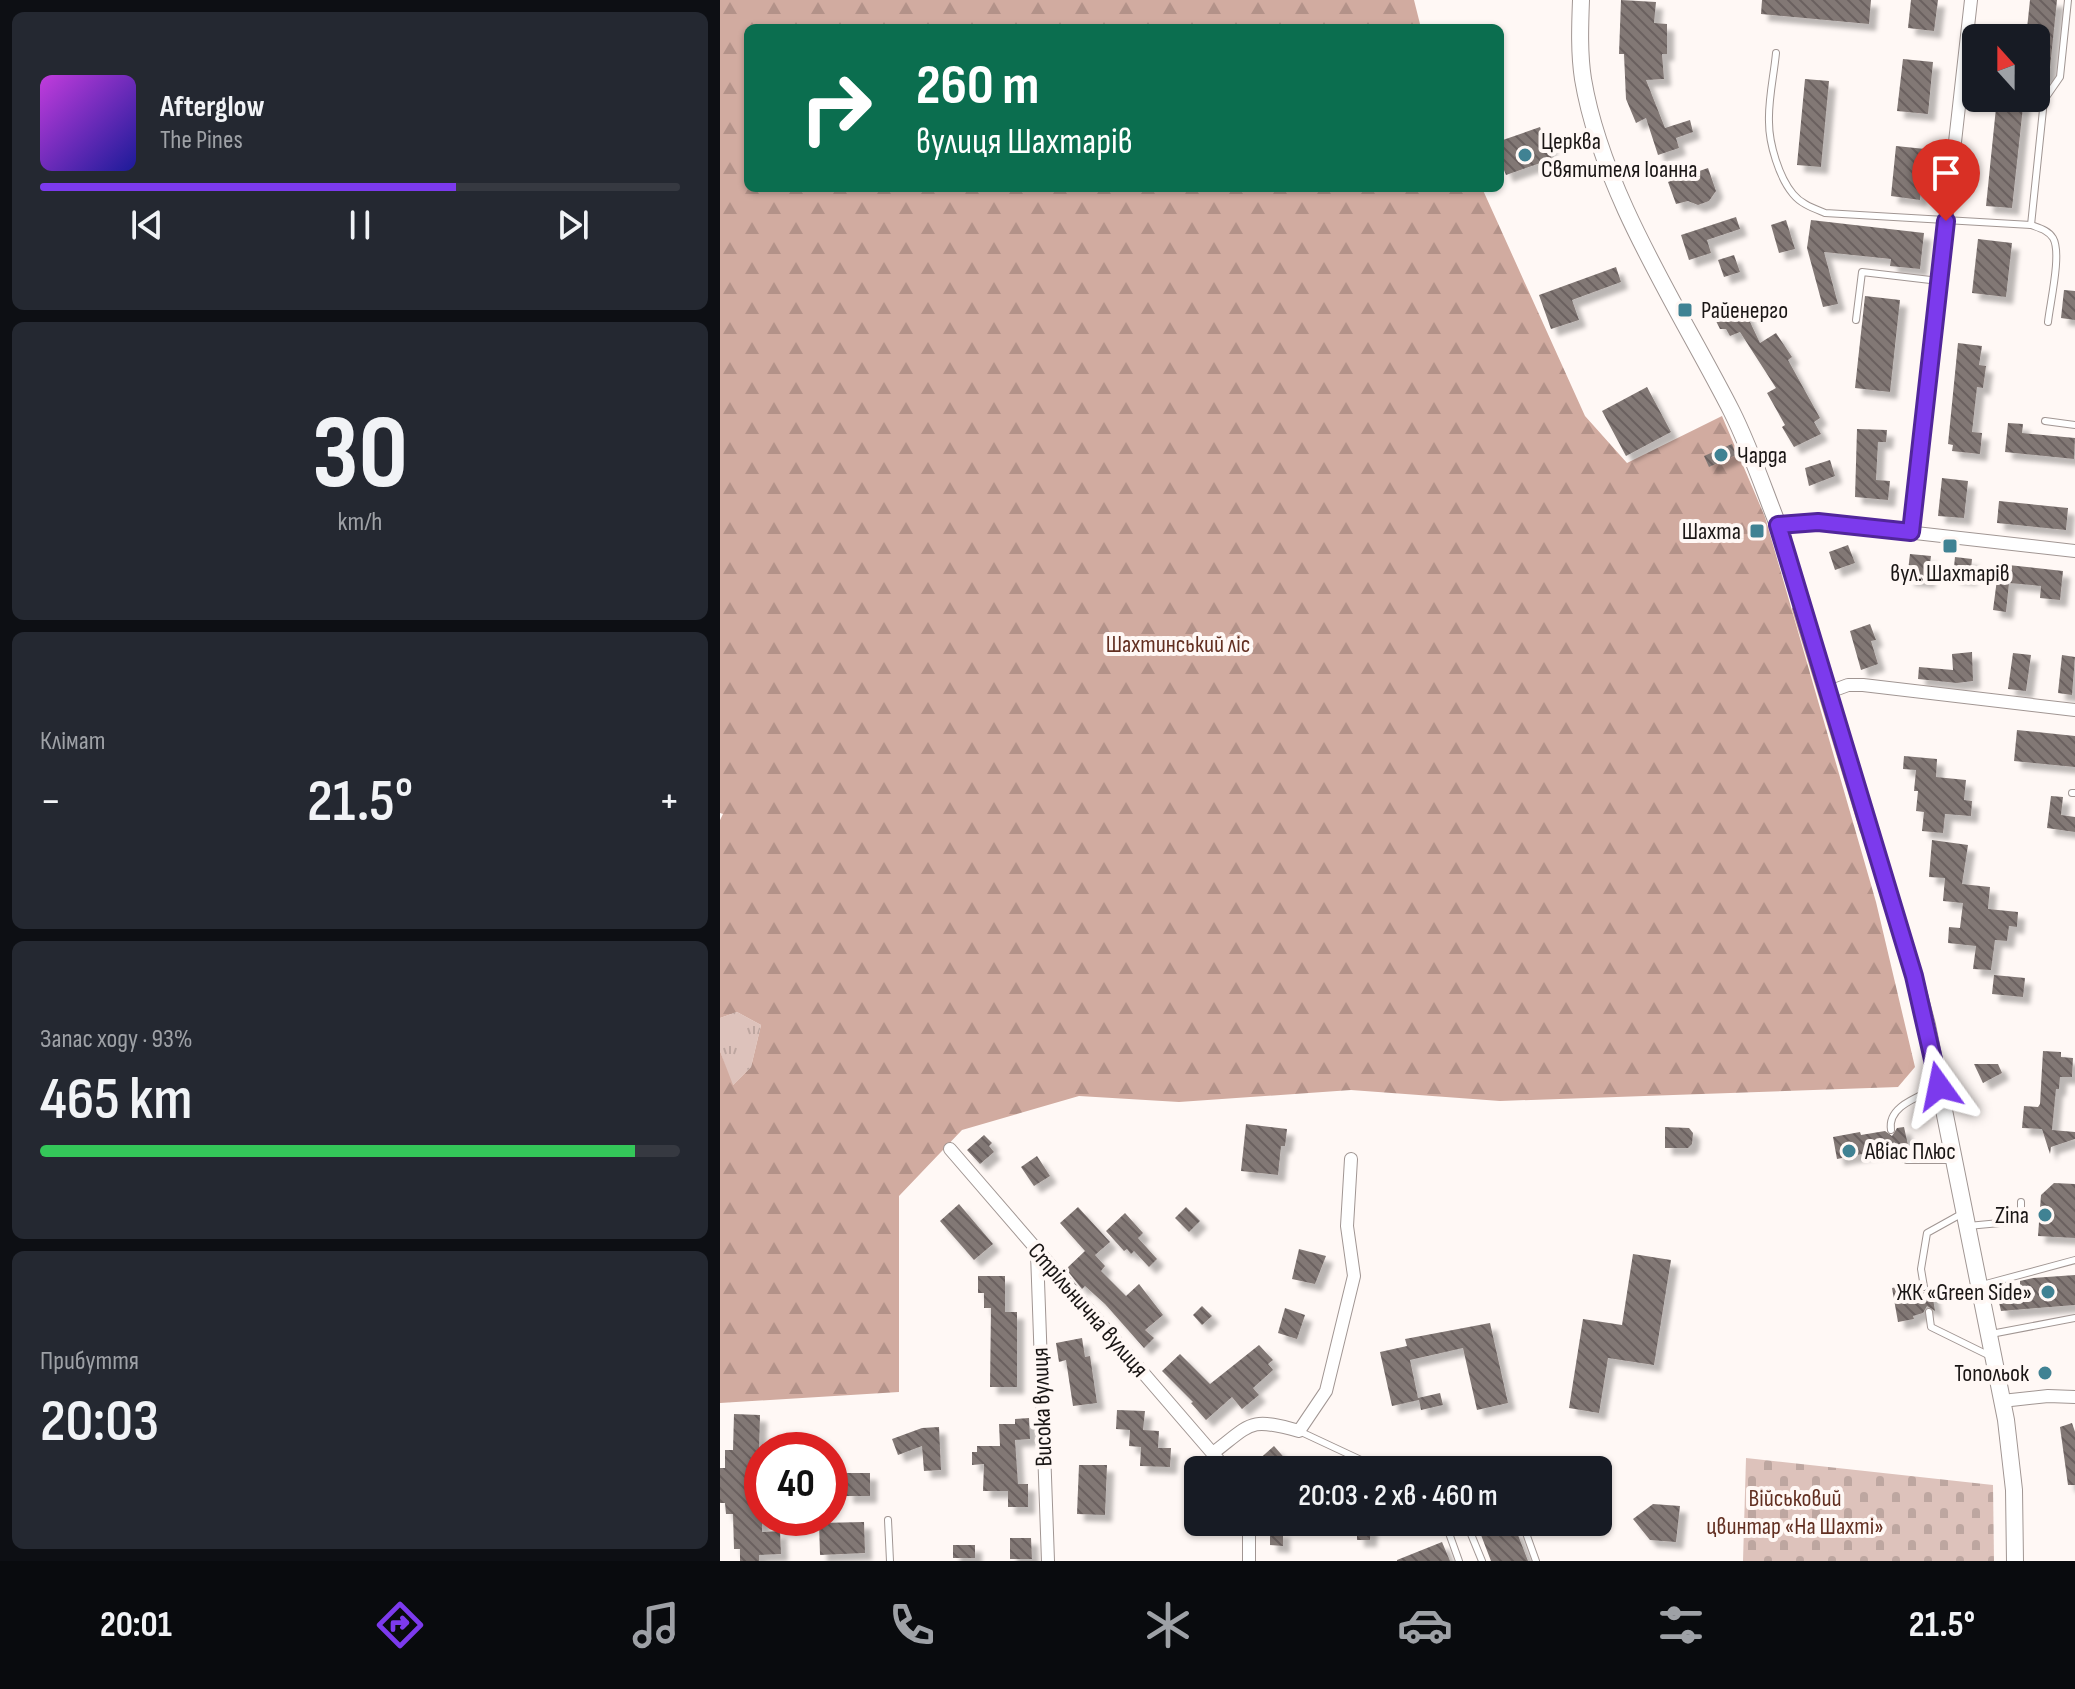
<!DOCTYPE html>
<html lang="uk">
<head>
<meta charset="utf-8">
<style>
	body { margin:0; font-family:"Sofia Sans Condensed",sans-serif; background:#242831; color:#f1f3f6; height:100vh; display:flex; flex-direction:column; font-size:30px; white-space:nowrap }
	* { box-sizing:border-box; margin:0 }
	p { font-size:26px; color:#9ea1a6 }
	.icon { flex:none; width:44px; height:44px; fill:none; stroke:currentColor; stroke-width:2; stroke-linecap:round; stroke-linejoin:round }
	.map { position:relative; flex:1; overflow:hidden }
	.panel { display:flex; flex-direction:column; gap:12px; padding:12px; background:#0d0f14; width:720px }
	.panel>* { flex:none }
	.top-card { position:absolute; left:24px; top:24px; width:760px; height:168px; border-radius:12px; box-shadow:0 2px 6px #0004; background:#0b6e4f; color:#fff; overflow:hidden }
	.needle { width:52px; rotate:339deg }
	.tools { position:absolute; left:1242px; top:24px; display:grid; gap:16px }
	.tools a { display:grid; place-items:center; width:88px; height:88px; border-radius:12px; background:#171b24; box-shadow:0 2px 6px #0004; font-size:40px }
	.speed { position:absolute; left:24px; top:1432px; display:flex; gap:16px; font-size:40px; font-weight:700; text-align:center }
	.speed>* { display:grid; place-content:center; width:104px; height:104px; border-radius:50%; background:#171b24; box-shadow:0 2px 6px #0004; line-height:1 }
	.speed .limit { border:12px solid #d22; background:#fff; color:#111 }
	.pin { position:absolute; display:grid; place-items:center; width:68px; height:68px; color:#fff; margin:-82px -34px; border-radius:50% 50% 50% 0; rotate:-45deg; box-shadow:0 0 8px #0007 }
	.pin .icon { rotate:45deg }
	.me { position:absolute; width:88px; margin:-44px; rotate:348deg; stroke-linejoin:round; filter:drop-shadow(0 0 6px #0008) }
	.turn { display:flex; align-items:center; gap:28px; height:168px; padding:0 40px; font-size:36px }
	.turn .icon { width:104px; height:104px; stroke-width:2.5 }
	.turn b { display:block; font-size:56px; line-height:68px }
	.big { font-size:60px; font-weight:600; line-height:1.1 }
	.panel .widget { flex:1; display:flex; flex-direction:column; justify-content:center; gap:12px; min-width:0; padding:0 28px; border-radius:12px; background:#242831 }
	.panel .dial { align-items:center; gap:0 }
	.dial b { font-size:104px; line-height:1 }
	.song { display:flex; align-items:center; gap:24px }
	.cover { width:96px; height:96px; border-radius:12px; background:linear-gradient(135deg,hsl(290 70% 55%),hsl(240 70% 35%)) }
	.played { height:8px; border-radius:4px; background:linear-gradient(90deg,#7c3aed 65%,#363941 65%) }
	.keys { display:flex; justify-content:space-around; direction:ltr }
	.heat { display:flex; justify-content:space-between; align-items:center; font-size:44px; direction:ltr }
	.charge { height:12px; border-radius:6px; background:linear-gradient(90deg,#34c759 93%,#363941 0) }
	.trip { position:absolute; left:464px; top:1456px; width:428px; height:80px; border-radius:12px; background:#171b24; box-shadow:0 2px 6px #0004; font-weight:600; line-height:80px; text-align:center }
	.tab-bar { display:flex; height:128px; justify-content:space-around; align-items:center; background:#090b0e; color:#9ea1a6 }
	.tab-bar .icon { width:56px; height:56px }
	.tab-bar .on { color:#7c3aed }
	.tab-bar b { font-size:36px; color:#f1f3f6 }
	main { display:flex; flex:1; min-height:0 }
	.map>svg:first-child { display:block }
	.grass { fill:url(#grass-tufts) }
	.forest { fill:url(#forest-firs) }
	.cemetery { fill:url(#cemetery-stones) }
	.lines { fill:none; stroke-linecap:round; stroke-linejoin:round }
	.stream { stroke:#bc978c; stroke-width:4 }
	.building { fill:url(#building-back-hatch); filter:url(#shadow) }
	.lane-casing { stroke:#a19693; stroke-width:8 }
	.street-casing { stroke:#a19693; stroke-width:14 }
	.secondary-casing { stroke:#a19693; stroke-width:18 }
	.lane { stroke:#fff; stroke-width:6 }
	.street { stroke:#fff; stroke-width:12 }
	.secondary { stroke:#fff; stroke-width:16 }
	.route-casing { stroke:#51269a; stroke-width:20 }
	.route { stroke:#7c3aed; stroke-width:14 }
	.poi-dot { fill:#408293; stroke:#fff8f5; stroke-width:3 }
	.labels { text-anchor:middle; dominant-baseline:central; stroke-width:8; stroke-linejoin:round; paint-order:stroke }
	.poi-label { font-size:24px; fill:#1a1615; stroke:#fff8f5; text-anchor:start }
	.park-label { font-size:24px; fill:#622f21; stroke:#fff8f5 }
	.street-label { font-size:24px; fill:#1a1615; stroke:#fff8f5 }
</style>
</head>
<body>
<main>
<section class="panel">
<div class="widget">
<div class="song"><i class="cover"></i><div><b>Afterglow</b><p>The Pines</p></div></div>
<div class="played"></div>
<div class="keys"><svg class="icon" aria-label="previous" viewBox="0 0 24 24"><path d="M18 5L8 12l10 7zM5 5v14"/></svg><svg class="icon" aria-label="pause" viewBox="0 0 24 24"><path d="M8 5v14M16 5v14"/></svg><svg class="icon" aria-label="next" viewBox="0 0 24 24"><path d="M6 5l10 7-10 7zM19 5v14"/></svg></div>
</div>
<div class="widget dial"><b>30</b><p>km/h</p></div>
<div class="widget"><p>Клімат</p>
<div class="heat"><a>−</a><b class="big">21.5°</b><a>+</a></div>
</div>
<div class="widget"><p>Запас ходу · 93%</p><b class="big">465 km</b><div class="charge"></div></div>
<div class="widget"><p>Прибуття</p><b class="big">20:03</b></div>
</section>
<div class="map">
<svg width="1355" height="1561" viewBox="0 0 1355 1561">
	<defs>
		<pattern id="grass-tufts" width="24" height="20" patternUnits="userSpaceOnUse" patternTransform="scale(2)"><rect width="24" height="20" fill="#ddc2bb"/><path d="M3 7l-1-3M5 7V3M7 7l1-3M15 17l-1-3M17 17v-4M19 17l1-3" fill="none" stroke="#bda6a0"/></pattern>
		<pattern id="forest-firs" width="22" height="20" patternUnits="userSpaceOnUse" patternTransform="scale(2)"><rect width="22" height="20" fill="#d1aba0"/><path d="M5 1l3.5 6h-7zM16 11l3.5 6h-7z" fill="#b39289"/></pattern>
		<pattern id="cemetery-stones" width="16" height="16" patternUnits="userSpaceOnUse" patternTransform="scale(2)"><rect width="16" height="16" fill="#ddc2bb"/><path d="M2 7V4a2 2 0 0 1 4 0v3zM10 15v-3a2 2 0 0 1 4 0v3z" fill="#bda6a0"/></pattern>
		<pattern id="building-back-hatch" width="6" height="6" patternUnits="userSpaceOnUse" patternTransform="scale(2)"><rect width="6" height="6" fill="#827875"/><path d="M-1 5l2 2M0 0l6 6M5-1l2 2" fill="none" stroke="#6a615f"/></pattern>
		<filter id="shadow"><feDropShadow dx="7" dy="7" stdDeviation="2" flood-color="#0004"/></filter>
	</defs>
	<rect width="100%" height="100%" fill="#fff8f5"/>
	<!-- grass -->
	<polygon class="grass" points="17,1012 41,1025 31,1067 12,1086 0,1051 0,1018"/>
	<!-- forest -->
	<polygon class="forest" points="0,0 694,0 701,28 28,28 28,188 762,188 865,416 907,463 1002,416 1045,517 1156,902 1195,1067 1178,1087 780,1101 631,1090 459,1102 359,1096 242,1130 179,1196 179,1392 0,1403 0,1051 13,1085 31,1067 41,1025 17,1012 0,1018 0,820 3,814 0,813"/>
	<!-- cemetery -->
	<polygon class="cemetery" points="1026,1458 1273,1485 1274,1561 1023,1561"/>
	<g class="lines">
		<!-- stream -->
		<polyline class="stream" points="1074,609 1142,832"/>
	</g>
	<!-- building -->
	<g class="building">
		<polygon points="901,0 936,2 934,23 947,24 947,54 942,54 944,79 926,80 945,128 970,120 973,132 956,138 959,148 938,155 926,118 916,123 906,99 904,54 899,54"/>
		<polygon points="1042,0 1151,0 1149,24 1041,14"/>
		<polygon points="1191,0 1218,0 1214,31 1188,28"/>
		<polygon points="1310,0 1337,0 1329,78 1316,77 1316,38 1306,38"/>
		<polygon points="1183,59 1213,62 1208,114 1177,111"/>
		<polygon points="1085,79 1109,81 1101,167 1077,165"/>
		<polygon points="1277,98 1304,98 1292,208 1266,206"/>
		<polygon points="820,127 823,136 829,138 831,144 828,150 832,159 786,175 780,160 780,141"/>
		<polygon points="1176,146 1205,149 1200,200 1171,196"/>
		<polygon points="988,168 996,191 989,201 978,205 968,201 956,204 948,182"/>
		<polygon points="1016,217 1020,229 987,240 991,253 969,260 961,235"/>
		<polygon points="1066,220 1075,249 1059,253 1051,225"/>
		<polygon points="1091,220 1204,233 1200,269 1170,266 1171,259 1104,252 1118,304 1103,307 1087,248"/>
		<polygon points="1258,239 1292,243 1286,297 1252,293"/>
		<polygon points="1014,255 1020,272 1004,277 998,260"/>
		<polygon points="896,267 901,282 852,300 859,320 831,329 819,295"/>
		<polygon points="1344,290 1355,291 1355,320 1341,318"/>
		<polygon points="1145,296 1180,300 1170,392 1135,388"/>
		<polygon points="1008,303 1011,309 1021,303 1040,343 1056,333 1072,357 1068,360 1100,418 1094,422 1101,434 1074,447 1062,427 1065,425 1047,393 1056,388 1020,332 1010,336 1006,329 1000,329 996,321 1000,316 996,309"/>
		<polygon points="1238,343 1262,346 1259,365 1266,366 1263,388 1257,387 1252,432 1262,433 1260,454 1232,451 1233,445 1228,444"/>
		<polygon points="927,387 951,432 906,456 882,411"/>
		<polygon points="1288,423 1303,424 1302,433 1355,438 1354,459 1285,452"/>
		<polygon points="1137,429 1167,430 1166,442 1158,442 1156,480 1170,481 1168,500 1135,497"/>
		<polygon points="1012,444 1016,455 989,467 984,456"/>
		<polygon points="1110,460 1115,476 1089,486 1085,468"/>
		<polygon points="1222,478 1248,481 1244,518 1218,516"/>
		<polygon points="1279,501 1348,508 1346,530 1277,523"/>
		<polygon points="1128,545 1135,563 1115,570 1109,552"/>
		<polygon points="1190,554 1211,556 1208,581 1187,579"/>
		<polygon points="1235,557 1252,559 1250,579 1233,577"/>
		<polygon points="1279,564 1343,571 1340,600 1320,598 1321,586 1289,583 1286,612 1273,610"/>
		<polygon points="1150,624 1156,640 1151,641 1158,664 1141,670 1130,631"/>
		<polygon points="1252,652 1253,681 1237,683 1198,679 1199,667 1233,670 1232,654"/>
		<polygon points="1293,653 1311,655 1306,691 1288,689"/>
		<polygon points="1342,655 1355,657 1352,695 1338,693"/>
		<polygon points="1297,730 1355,736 1355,767 1294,761"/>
		<polygon points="1184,756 1217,759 1216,777 1246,780 1244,800 1252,801 1251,816 1225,814 1223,833 1202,831 1204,812 1196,811 1198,791 1194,791 1196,770 1183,769"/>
		<polygon points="1331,796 1343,797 1341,815 1355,817 1355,832 1327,828"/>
		<polygon points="1212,840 1248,845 1242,884 1270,887 1268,909 1298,912 1297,927 1289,926 1287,941 1275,940 1271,970 1253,969 1256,946 1228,943 1229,927 1240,928 1243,903 1223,901 1225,878 1209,877"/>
		<polygon points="1274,975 1305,978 1303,997 1272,994"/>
		<polygon points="1323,1051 1341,1052 1341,1057 1353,1058 1352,1077 1340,1077 1339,1089 1336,1089 1332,1130 1355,1132 1355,1139 1331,1147 1330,1154 1322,1129 1302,1128 1304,1106 1318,1107 1320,1104"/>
		<polygon points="1254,1064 1278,1064 1282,1073 1263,1083"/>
		<polygon points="526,1124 567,1129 565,1146 561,1146 558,1175 521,1171"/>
		<polygon points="945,1127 969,1128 973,1133 972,1144 968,1148 945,1148"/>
		<polygon points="1184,1127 1188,1145 1180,1147 1174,1142 1168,1149 1117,1159 1113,1137 1140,1132 1141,1135 1165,1131 1172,1136 1177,1128"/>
		<polygon points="264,1135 272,1143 269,1146 274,1152 260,1164 247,1150"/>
		<polygon points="317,1156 330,1176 314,1186 301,1167"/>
		<polygon points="1334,1183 1355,1184 1355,1238 1318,1236 1321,1195"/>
		<polygon points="239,1204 273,1244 254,1260 220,1221"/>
		<polygon points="358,1207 390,1242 375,1255 385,1266 381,1271 406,1296 419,1284 443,1315 425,1330 434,1338 424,1348 385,1304 365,1286 362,1289 346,1269 365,1251 340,1223"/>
		<polygon points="466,1207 480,1221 469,1232 455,1218"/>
		<polygon points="405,1213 423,1233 418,1238 437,1259 429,1267 414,1251 411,1254 407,1249 404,1251 386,1231"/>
		<polygon points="579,1249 606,1256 595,1284 572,1279"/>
		<polygon points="913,1254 951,1260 934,1365 888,1358 879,1413 849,1408 863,1319 902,1325"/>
		<polygon points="1355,1275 1355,1305 1281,1311 1277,1294 1300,1288 1300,1281 1313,1278"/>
		<polygon points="258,1276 285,1276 285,1312 297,1312 297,1387 270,1387 271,1308 264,1308 264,1293 258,1293"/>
		<polygon points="1187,1285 1188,1290 1198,1288 1204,1293 1211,1286 1215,1311 1207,1306 1203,1313 1193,1316 1194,1319 1178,1322 1172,1288"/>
		<polygon points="482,1306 492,1316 482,1325 473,1315"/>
		<polygon points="565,1308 585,1315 577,1339 558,1333"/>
		<polygon points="770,1323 788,1403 757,1410 743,1348 690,1360 698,1398 720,1393 723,1405 701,1410 699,1400 672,1406 660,1352 687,1346 685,1339"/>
		<polygon points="362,1338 365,1357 370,1356 377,1403 353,1406 346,1360 339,1362 336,1343"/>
		<polygon points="539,1345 553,1360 548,1364 553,1370 533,1388 539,1395 522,1409 512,1397 486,1420 471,1403 473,1402 442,1371 460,1354 490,1384"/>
		<polygon points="397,1410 425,1411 423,1430 439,1431 438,1448 451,1448 450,1467 420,1466 421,1447 409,1446 410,1430 396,1429"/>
		<polygon points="14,1414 40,1415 38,1490 42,1490 42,1532 60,1531 61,1554 39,1555 39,1561 20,1561 20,1549 14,1549 13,1514 6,1514 5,1503 0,1503 0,1468 5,1468 5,1450 13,1450"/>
		<polygon points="309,1418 310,1439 295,1440 298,1484 308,1484 308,1507 288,1507 288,1491 263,1491 264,1464 252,1465 252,1452 257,1452 257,1446 280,1446 279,1424 295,1424 295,1419"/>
		<polygon points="1352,1423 1355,1432 1355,1485 1348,1485 1340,1427"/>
		<polygon points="219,1427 221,1470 204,1471 202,1446 178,1455 172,1439 202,1428"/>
		<polygon points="554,1446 568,1462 560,1470 527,1470"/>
		<polygon points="359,1465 387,1465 385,1515 357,1514"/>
		<polygon points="120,1473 150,1473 150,1496 126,1496 126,1486 120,1486"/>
		<polygon points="933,1504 960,1506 956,1542 930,1540 913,1519"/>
		<polygon points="144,1522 145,1553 100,1555 99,1523"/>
		<polygon points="637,1522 651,1522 650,1540 637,1540"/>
		<polygon points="756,1522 788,1522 791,1532 796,1530 808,1561 771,1561"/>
		<polygon points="550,1531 563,1531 563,1546 550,1545"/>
		<polygon points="290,1538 311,1538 312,1559 290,1559"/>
		<polygon points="722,1542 730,1561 677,1561 677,1560"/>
		<rect x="233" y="1545" width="22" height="13"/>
	</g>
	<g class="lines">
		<defs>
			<g id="lane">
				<path d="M1056,53C1054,75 1048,100 1049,122C1049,144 1059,177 1073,194C1081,204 1093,208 1105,213L1311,225C1319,228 1328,230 1333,238C1342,253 1330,303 1328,322"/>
				<polyline points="1311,225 1324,100 1340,77 1348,0"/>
				<polyline points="1136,320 1142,272 1219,281"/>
				<polyline points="1325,421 1355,425"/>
				<polyline points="1352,793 1355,793"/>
				<path d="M1171,1130C1167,1106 1199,1097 1216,1088"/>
				<polyline points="1174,1148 1178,1156 1187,1160 1232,1160"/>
				<polyline points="1248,1226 1301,1221 1301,1202"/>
				<polyline points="1262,1285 1355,1260"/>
				<polyline points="1204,1287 1201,1269 1207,1233 1243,1213"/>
				<polyline points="1209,1312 1211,1327 1270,1356"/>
				<polyline points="1271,1334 1355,1318"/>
				<polyline points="579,1431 641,1460 669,1470"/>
				<polyline points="168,1520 170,1561"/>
				<polyline points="725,1522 739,1561"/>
				<polyline points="746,1522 762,1561"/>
				<polyline points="802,1522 816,1561"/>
			</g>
			<g id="street">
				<polyline points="1058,525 1098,522 1355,551"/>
				<polyline points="1191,532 1251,0"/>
				<polyline points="1109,692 1128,685 1143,685 1355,710"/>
				<polyline points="230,1149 507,1470"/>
				<polyline points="317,1253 328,1561"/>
				<polyline points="1282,1401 1328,1396 1355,1397"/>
				<path d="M493,1453C532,1423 529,1417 579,1431L606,1391L634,1276L627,1226L631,1159"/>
				<polyline points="529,1561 529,1522"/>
			</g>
			<path id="secondary" d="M861,0C860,26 859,53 863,79C882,193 960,310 1012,412C1030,448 1043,487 1058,525L1194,976L1207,1025L1286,1420L1294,1490L1295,1561"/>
		</defs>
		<!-- lane casing -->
		<use href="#lane" class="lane-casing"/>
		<!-- street casing -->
		<use href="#street" class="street-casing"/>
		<!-- secondary casing -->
		<use href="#secondary" class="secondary-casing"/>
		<!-- lane -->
		<use href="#lane" class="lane"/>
		<!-- street -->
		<use href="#street" class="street"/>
		<!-- secondary -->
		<use href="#secondary" class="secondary"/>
	</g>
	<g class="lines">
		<defs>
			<polyline id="route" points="1219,1086 1194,976 1058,525 1098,522 1191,532 1226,221"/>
		</defs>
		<!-- route casing -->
		<use href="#route" class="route-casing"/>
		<!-- route -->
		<use href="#route" class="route"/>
	</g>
	<!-- markers -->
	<g class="poi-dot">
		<circle cx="805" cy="155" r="8"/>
		<rect x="957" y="302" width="16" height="16" rx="4"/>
		<circle cx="1001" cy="455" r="8"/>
		<rect x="1029" y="523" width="16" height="16" rx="4"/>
		<rect x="1222" y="538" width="16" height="16" rx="4"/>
		<circle cx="1129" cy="1151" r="8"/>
		<circle cx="1325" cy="1215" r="8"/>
		<circle cx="1328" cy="1292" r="8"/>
		<circle cx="1325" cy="1373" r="8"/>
	</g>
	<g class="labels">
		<!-- poi labels -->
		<g class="poi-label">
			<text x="821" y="141">Церква<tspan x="821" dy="28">Святителя Іоанна</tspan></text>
			<text x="981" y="310">Райенерго</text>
			<text x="1017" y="455">Чарда</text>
			<text x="1021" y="531" text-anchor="end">Шахта</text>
			<text x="1230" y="573" text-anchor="middle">вул. Шахтарів</text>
			<text x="1145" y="1151">Авіас Плюс</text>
			<text x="1309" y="1215" text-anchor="end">Zina</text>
			<text x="1312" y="1292" text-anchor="end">ЖК «Green Side»</text>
			<text x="1309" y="1373" text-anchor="end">Топольок</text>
		</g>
		<!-- park labels -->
		<g class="park-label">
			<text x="458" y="644">Шахтинський ліс</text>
			<text x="1075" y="1498">Військовий<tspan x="1075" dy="28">цвинтар «На Шахті»</tspan></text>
		</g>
		<!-- street labels -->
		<g class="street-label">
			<text transform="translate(368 1310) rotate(49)">Стрільнична вулиця</text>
			<text transform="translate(322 1407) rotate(-92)">Висока вулиця</text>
		</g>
	</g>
</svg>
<div class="tools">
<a><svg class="needle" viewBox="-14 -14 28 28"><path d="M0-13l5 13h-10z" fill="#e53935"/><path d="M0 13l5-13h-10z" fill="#9ea1a6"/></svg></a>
</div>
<div class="speed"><div class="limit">40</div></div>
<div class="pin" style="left:1226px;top:221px;background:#d93025"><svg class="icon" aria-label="arrive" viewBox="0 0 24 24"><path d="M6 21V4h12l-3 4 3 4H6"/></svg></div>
<svg class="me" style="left:1219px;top:1086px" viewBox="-20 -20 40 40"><path d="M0-17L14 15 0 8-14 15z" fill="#7c3aed" stroke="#fff" stroke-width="4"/></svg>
<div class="trip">20:03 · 2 хв · 460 m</div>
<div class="top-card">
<div class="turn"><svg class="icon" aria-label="right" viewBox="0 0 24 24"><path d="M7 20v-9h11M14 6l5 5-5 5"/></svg><div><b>260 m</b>вулиця Шахтарів</div></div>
</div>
</div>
</main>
<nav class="tab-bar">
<b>20:01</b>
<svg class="icon on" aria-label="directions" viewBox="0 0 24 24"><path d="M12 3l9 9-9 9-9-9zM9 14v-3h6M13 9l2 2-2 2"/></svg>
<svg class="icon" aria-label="music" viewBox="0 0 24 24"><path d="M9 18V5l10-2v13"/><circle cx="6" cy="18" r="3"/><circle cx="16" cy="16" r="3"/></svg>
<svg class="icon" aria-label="phone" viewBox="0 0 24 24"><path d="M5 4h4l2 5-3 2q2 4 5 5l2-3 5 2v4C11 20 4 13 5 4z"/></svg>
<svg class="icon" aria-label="climate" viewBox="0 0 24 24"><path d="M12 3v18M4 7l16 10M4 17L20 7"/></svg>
<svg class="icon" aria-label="car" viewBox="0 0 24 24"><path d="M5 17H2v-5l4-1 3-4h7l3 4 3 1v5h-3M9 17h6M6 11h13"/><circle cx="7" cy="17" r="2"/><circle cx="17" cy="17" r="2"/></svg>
<svg class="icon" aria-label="filters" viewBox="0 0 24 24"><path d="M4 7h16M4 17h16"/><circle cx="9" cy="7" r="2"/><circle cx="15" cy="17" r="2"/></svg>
<b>21.5°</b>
</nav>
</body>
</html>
